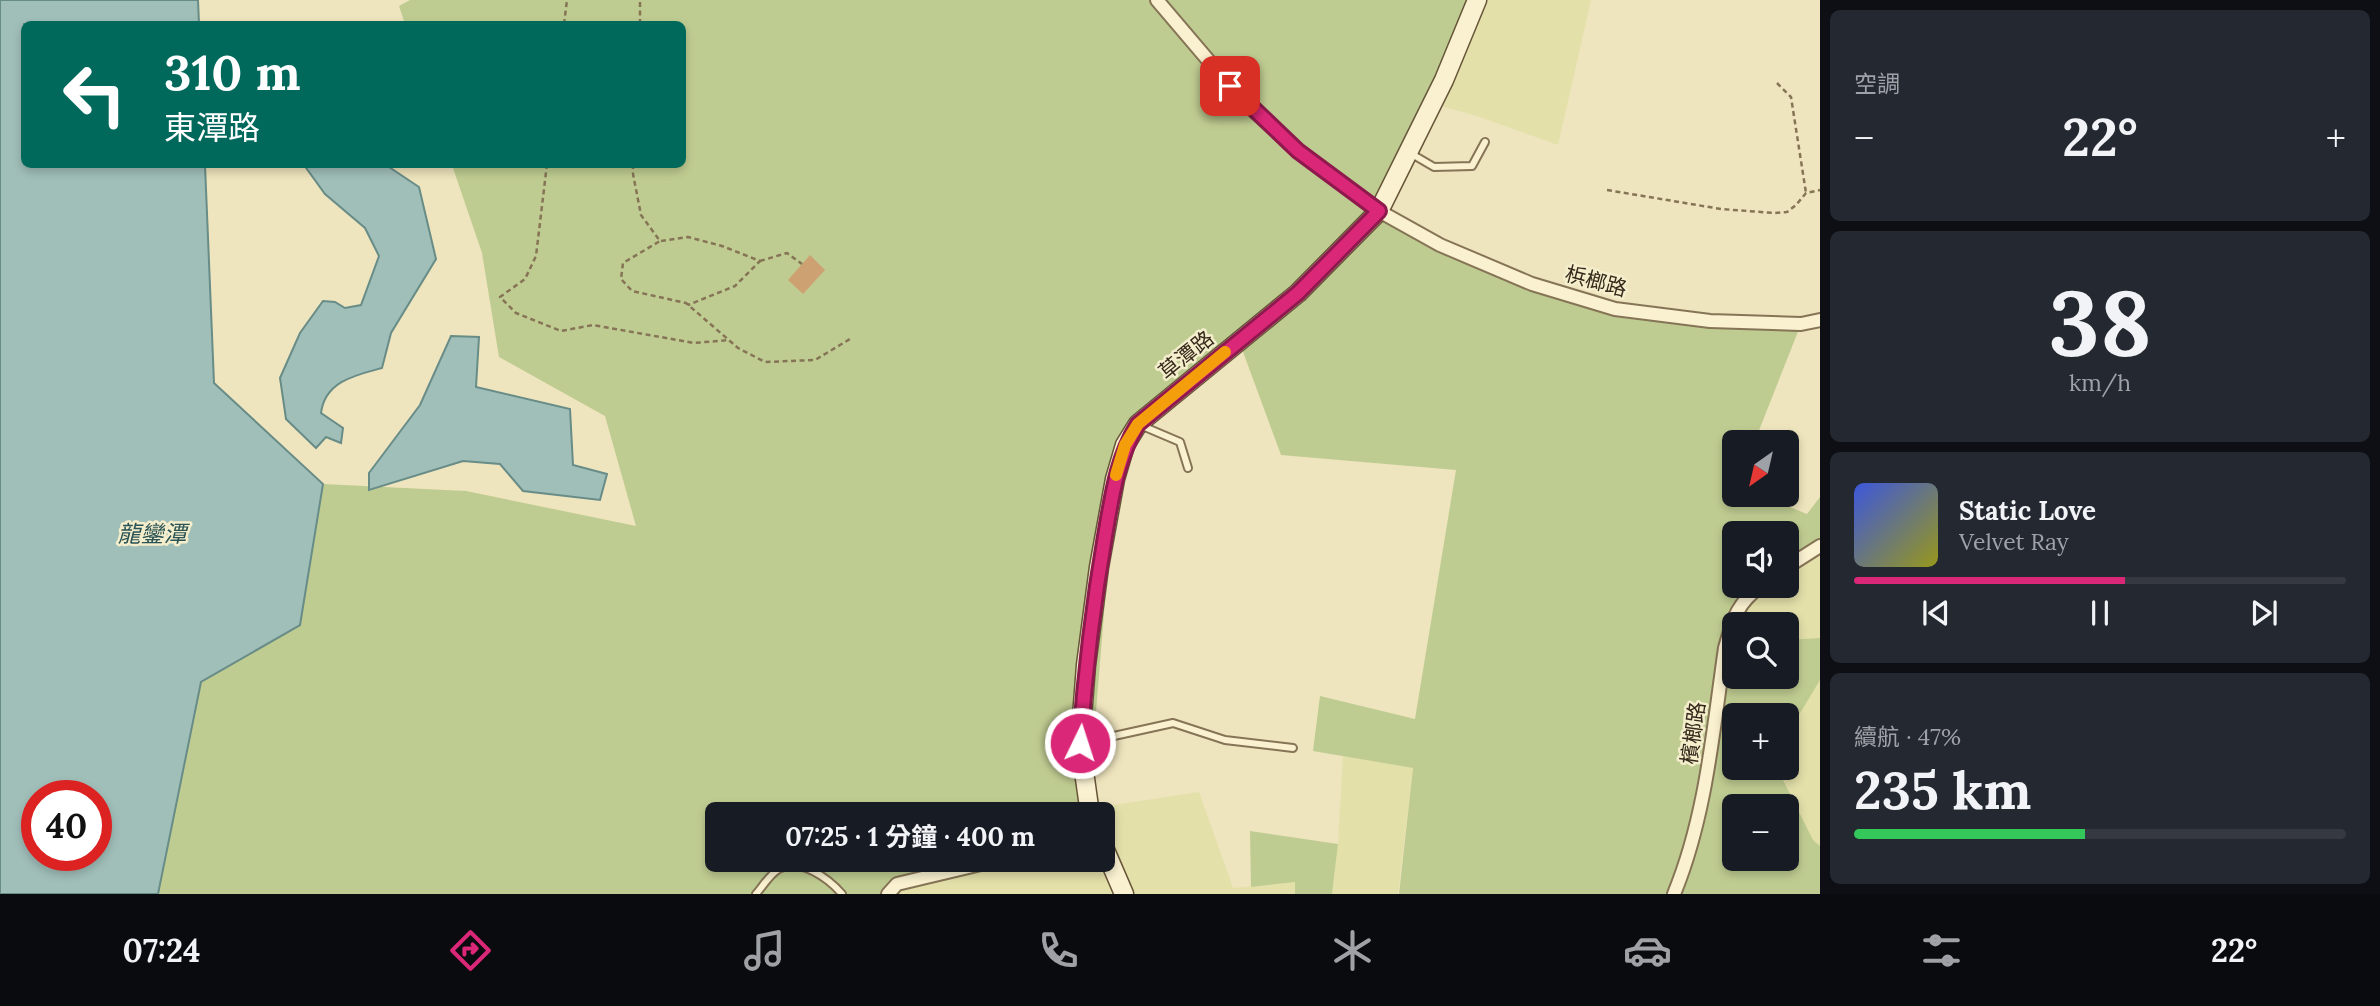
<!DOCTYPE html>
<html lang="zh-TW">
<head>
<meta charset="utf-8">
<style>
	body { margin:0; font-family:Lora,"Noto Sans TC",serif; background:#242831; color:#f1f3f6; height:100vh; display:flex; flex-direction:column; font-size:26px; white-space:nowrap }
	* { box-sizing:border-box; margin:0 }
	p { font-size:23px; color:#9ea1a6 }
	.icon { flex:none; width:38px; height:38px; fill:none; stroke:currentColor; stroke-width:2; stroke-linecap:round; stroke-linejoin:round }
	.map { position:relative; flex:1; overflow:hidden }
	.sheet { display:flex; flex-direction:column; gap:10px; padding:10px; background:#0d0f14; width:560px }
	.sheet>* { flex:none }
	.top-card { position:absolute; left:21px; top:21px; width:665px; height:147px; border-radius:10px; box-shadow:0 4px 10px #0003; background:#00695c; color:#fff; overflow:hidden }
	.needle { width:46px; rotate:214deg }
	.fabs { position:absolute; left:1722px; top:430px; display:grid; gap:14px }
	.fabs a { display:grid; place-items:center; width:77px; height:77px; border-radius:10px; background:#171b24; box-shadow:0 4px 10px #0003; font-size:35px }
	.speed { position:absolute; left:21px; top:780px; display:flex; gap:14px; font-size:35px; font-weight:700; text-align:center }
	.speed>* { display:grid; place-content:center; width:91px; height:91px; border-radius:50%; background:#171b24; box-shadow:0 4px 10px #0003; line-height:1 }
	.speed .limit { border:10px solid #d22; background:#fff; color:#111 }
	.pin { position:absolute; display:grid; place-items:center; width:60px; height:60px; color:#fff; margin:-30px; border-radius:14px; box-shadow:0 4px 10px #0006 }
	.me { position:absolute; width:77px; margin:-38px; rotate:4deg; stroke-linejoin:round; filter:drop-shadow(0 0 5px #0008) }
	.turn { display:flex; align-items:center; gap:24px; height:147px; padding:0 28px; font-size:32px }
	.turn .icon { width:91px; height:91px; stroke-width:2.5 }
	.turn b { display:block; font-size:49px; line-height:60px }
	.big { font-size:52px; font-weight:700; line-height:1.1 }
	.sheet .card { flex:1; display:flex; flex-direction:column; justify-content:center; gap:10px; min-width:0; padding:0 24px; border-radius:10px; background:#242831 }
	.sheet .dial { align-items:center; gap:0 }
	.dial b { font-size:91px; line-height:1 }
	.song { display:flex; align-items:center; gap:21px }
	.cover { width:84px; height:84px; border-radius:10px; background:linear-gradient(135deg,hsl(230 70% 55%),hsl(60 70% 35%)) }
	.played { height:7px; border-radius:4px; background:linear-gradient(90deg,#db2777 55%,#363941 55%) }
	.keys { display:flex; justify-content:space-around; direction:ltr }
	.heat { display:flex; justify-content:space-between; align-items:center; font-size:38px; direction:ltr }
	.charge { height:10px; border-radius:5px; background:linear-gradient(90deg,#34c759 47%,#363941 0) }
	.trip { position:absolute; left:705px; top:802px; width:410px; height:70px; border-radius:10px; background:#171b24; box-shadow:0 4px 10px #0003; font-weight:700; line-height:70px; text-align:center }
	.dock { display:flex; height:112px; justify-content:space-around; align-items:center; background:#090b0e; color:#9ea1a6 }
	.dock .icon { width:49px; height:49px }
	.dock .on { color:#db2777 }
	.dock b { font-size:32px; color:#f1f3f6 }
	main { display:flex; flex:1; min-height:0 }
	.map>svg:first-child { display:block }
	.farmland { fill:#e4e0aa; fill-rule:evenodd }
	.green { fill:#bfcc91; fill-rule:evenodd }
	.water { fill:#a1bfb9; stroke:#688c87; stroke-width:2; fill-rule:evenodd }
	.building { fill:#cda172 }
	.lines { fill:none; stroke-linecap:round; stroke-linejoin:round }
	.lane-casing { stroke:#867456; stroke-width:10 }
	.street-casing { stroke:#867456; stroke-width:16 }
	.secondary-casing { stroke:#675539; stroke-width:21 }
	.path { stroke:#867456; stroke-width:2.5; stroke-dasharray:5 3.5; stroke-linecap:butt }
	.lane { stroke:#f9f1d0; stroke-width:6 }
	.street { stroke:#f9f1d0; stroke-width:12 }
	.secondary { stroke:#f9f1d0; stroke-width:18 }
	.route-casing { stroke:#8e194d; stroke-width:18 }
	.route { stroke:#db2777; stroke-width:12 }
	.slow { stroke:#f59e0b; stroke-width:12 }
	.labels { text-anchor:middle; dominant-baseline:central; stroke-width:5; stroke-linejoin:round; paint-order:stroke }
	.street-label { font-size:21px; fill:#352a1b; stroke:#f5eecc }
	.water-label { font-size:23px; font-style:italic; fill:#2a5355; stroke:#f5eecc }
</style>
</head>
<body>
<main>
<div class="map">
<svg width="1820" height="894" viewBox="0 0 1820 894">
	<rect width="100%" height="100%" fill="#eee4bd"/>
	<!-- farmland -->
	<g class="farmland">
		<polygon points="1472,0 1591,0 1558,145 1477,116 1434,104"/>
		<path d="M1820,551V894H1685L1713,726L1734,638V677H1787V625H1738L1744,598L1763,586H1787V572ZM1734,716H1787V768H1734ZM1734,807H1787V859H1734Z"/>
		<polygon points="1343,756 1413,768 1398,894 1332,894 1338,844"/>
		<polygon points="1199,792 1233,888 1295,882 1295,894 885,894 897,884 1002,859 1102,859 1102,814 1084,814 1088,809"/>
	</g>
	<!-- green -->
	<g class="green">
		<path d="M410,0H1474L1379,211L1532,284L1710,321L1801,324L1754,443H1734V495H1760L1807,514L1820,497V545L1787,566V534H1734V586H1760L1744,598L1730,643L1734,642V677H1787V640L1820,638V680L1787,735V716H1734V768H1777L1813,840L1820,846V894H1399L1413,768L1313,751L1320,696L1415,719L1456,470L1281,455L1239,341L1138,424L1115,479L1088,809L1084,814H718V859H985L916,879L889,894H158L201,681L300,625L323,484L466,491L636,526L605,416L499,357L482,253L452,165L682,164V24H405L399,6ZM1734,807H1787V859H1734Z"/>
		<polygon points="1250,831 1338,844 1332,894 1295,894 1295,882 1251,887"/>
	</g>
	<!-- water -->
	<g class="water">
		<path d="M0,0H198L199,24H24V164L205,165L214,383L323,484L300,625L201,682L158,894H0ZM37,796H96V856H37Z"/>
		<path d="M304,165H386L419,187L436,259L391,333L382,368C356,375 325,381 321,413L343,428L341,443L326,437L316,448L286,419L280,378L300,333L323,301L335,302L345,308L361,305L379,256L365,228L325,194Z"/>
		<polygon points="451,336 479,337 476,387 570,409 573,465 607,474 600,500 523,491 500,464 463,461 369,490 369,473 420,405"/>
	</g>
	<!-- building -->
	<polygon class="building" points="810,255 825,270 803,294 788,280"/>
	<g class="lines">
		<defs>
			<g id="lane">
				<polyline points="1410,153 1434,167 1472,166 1485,142"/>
				<polyline points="1140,425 1180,442 1188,468"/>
				<polyline points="1082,743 1173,723 1225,740 1293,748"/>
				<path d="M756,894C763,886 770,874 779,869C800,857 829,879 842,894"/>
			</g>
			<g id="street">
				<polyline points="1157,0 1242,100 1298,151 1379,211 1440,245 1532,284 1615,309 1710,321 1801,324 1820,320"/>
				<polyline points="1787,567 1820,546"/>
				<polyline points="888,894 897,884 1002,859"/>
				<path d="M1674,894C1706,816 1713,731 1725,648C1733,620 1736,604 1761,586"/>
			</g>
			<g id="secondary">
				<polyline points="1090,814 1080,743 1086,665 1099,567 1115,479 1125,445 1138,424 1298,293 1379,211 1444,80 1477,0"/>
				<polyline points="1102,843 1124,894"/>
			</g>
		</defs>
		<!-- lane casing -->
		<use href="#lane" class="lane-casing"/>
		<!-- street casing -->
		<use href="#street" class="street-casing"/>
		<!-- secondary casing -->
		<use href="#secondary" class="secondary-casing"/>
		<!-- path -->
		<g class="path">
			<polyline points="564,24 567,0"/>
			<polyline points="640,24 640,0"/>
			<polyline points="1777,83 1791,97 1806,193"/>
			<polyline points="547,164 536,256 525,279 500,297 516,313 561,331 593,325 694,343 729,340"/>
			<polyline points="633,164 633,174 641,215 660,241 623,263 621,279 632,291 686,303 738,348 765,362 815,360 850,339"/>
			<polyline points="1607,190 1721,209 1775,213 1787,212 1796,205 1806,193 1820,190"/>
			<polyline points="661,241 688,237 722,246 760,261 735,286 688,305"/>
			<polyline points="760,261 787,253 802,264"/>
		</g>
		<!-- lane -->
		<use href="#lane" class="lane"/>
		<!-- street -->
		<use href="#street" class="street"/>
		<!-- secondary -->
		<use href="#secondary" class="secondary"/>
	</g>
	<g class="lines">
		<defs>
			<path id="route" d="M1080,743C1085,674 1093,605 1105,536C1112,496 1117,458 1138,424L1298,293L1379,211L1298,151L1230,86"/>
		</defs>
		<!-- route casing -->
		<use href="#route" class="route-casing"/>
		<!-- route -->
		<use href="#route" class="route"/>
		<!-- slow -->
		<polyline class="slow" points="1116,475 1125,445 1138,424 1225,352"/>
	</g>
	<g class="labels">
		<!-- street labels -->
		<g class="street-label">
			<text transform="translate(1596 281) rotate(15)">梹榔路</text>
			<text transform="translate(1186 355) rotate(-39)">草潭路</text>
			<text transform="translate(1693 733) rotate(-82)">檳榔路</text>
		</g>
		<!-- water labels -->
		<g class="water-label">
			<text x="152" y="533">龍鑾潭</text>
		</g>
	</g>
</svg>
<div class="fabs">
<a><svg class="needle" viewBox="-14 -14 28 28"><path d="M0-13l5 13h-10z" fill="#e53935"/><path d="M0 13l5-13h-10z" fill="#9ea1a6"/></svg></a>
<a><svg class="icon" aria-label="sound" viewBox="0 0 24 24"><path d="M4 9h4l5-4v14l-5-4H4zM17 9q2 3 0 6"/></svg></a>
<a><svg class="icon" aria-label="search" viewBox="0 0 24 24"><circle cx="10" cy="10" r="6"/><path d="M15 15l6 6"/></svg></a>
<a>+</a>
<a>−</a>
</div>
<div class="speed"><div class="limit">40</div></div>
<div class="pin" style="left:1230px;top:86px;background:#d93025"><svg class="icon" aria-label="arrive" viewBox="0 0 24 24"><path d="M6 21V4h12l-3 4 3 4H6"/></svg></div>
<svg class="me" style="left:1080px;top:743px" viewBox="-20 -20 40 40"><circle r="17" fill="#db2777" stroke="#fff" stroke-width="3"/><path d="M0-11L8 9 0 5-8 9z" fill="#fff"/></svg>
<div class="trip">07:25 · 1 分鐘 · 400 m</div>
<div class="top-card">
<div class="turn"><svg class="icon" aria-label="left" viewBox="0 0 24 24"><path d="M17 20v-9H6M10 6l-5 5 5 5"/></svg><div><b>310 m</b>東潭路</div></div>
</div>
</div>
<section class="sheet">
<div class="card"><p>空調</p>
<div class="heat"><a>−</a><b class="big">22°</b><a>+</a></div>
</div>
<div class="card dial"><b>38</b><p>km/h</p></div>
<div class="card">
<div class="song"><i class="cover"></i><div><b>Static Love</b><p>Velvet Ray</p></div></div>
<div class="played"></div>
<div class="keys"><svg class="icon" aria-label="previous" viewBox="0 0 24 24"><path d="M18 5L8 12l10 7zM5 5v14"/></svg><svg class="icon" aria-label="pause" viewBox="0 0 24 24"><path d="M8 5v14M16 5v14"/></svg><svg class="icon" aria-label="next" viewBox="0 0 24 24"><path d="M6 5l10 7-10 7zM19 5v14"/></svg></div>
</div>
<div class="card"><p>續航 · 47%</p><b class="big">235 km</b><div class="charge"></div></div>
</section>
</main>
<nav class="dock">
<b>07:24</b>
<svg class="icon on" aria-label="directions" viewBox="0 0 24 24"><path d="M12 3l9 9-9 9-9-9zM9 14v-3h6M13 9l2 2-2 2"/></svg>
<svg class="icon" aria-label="music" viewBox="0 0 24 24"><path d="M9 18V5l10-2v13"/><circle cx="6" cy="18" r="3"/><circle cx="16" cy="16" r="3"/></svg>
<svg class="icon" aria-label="phone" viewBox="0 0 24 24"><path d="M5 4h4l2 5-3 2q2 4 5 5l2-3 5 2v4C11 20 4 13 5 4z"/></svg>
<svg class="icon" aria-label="climate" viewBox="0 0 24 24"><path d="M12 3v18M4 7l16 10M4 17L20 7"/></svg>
<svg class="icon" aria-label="car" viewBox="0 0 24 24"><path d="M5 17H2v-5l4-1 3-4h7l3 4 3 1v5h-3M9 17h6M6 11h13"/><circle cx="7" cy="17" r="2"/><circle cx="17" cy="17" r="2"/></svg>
<svg class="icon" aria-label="filters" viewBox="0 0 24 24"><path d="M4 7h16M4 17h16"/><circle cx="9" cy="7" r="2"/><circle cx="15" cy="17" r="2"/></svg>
<b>22°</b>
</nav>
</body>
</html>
